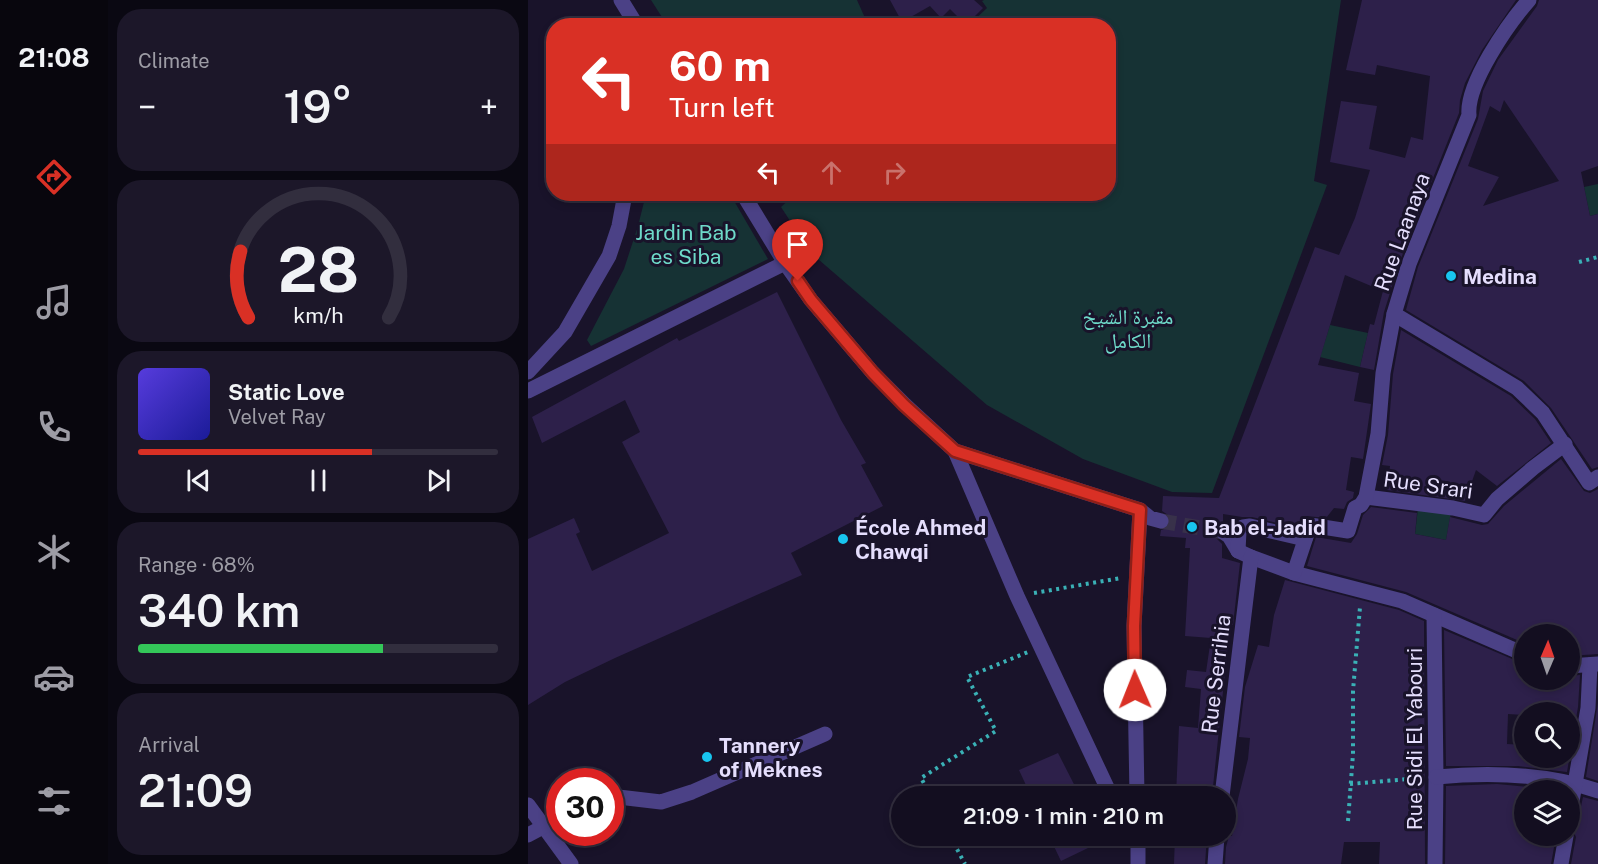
<!DOCTYPE html>
<html lang="en">
<head>
<meta charset="utf-8">
<style>
	body { margin:0; font-family:"Public Sans","Noto Naskh Arabic",sans-serif; background:#1c1729; color:#f1f3f6; height:100vh; display:flex; flex-direction:column; font-size:22px; white-space:nowrap }
	* { box-sizing:border-box; margin:0 }
	p { font-size:20px; color:#9d9ca5 }
	.icon { flex:none; width:33px; height:33px; fill:none; stroke:currentColor; stroke-width:2; stroke-linecap:round; stroke-linejoin:round }
	.map { position:relative; flex:1; overflow:hidden }
	.side { display:flex; flex-direction:column; gap:9px; padding:9px; background:#0a0812; width:420px }
	.side>* { flex:none }
	.top-card { position:absolute; left:18px; top:18px; width:570px; height:183px; border-radius:24px; box-shadow:0 3px 9px #0003,0 0 0 2px #322e3e; background:#d93025; color:#fff; overflow:hidden }
	.needle { width:39px; rotate:2deg }
	.buttons { position:absolute; left:986px; top:624px; display:grid; gap:12px }
	.buttons a { display:grid; place-items:center; width:66px; height:66px; border-radius:50%; background:#130e20; box-shadow:0 3px 9px #0003,0 0 0 2px #322e3e; font-size:30px }
	.speed { position:absolute; left:18px; top:768px; display:flex; gap:12px; font-size:30px; font-weight:700; text-align:center }
	.speed>* { display:grid; place-content:center; width:78px; height:78px; border-radius:50%; background:#130e20; box-shadow:0 3px 9px #0003,0 0 0 2px #322e3e; line-height:1 }
	.speed .limit { border:9px solid #d22; background:#fff; color:#111 }
	.pin { position:absolute; display:grid; place-items:center; width:51px; height:51px; color:#fff; margin:-62px -26px; border-radius:50% 50% 50% 0; rotate:-45deg; box-shadow:0 0 6px #0007 }
	.pin .icon { rotate:45deg }
	.me { position:absolute; width:66px; margin:-33px; rotate:359deg; stroke-linejoin:round; filter:drop-shadow(0 0 4px #0008) }
	.turn { display:flex; align-items:center; gap:21px; height:126px; padding:0 24px; font-size:27px }
	.turn .icon { width:78px; height:78px; stroke-width:2.5 }
	.turn b { display:block; font-size:42px; line-height:51px }
	.lanes { display:flex; align-items:center; height:57px; padding:0 24px; background:#0003; justify-content:center; gap:30px; direction:ltr }
	.lanes .off { opacity:.35 }
	.big { font-size:45px; font-weight:600; line-height:1.1 }
	.side .tile { flex:1; display:flex; flex-direction:column; justify-content:center; gap:9px; min-width:0; padding:0 21px; border-radius:24px; background:#1c1729 }
	.side .dial { align-items:center; gap:0 }
	.dial svg { height:156px; overflow:visible; fill:none; stroke:#322e3e; stroke-width:7; stroke-linecap:round; text-anchor:middle }
	.dial text { fill:#f1f3f6; stroke:none }
	.song { display:flex; align-items:center; gap:18px }
	.cover { width:72px; height:72px; border-radius:9px; background:linear-gradient(135deg,hsl(250 70% 55%),hsl(240 70% 35%)) }
	.played { height:6px; border-radius:3px; background:linear-gradient(90deg,#d93025 65%,#322e3e 65%) }
	.keys { display:flex; justify-content:space-around; direction:ltr }
	.heat { display:flex; justify-content:space-between; align-items:center; font-size:33px; direction:ltr }
	.charge { height:9px; border-radius:4px; background:linear-gradient(90deg,#34c759 68%,#322e3e 0) }
	.trip { position:absolute; left:363px; top:786px; width:345px; height:60px; border-radius:30px; background:#130e20; box-shadow:0 3px 9px #0003,0 0 0 2px #322e3e; font-weight:600; line-height:60px; text-align:center }
	main { display:flex; flex:1; min-height:0 }
	.tabs { display:flex; flex-direction:column; width:108px; justify-content:space-around; align-items:center; background:#08060d; color:#9d9ca5 }
	.tabs .icon { width:42px; height:42px }
	.tabs .active { color:#d93025 }
	.tabs b { font-size:27px; color:#f1f3f6 }
	.map>svg:first-child { display:block }
	.green { fill:#163234 }
	.building { fill:#2d204a; fill-rule:evenodd }
	.lines { fill:none; stroke-linecap:round; stroke-linejoin:round }
	.minor-tunnel { stroke:#38314a; stroke-width:15; stroke-dasharray:15 8; stroke-linecap:butt }
	.path { stroke:#3ab1b6; stroke-width:4; stroke-dasharray:3 4.5; stroke-linecap:butt }
	.minor { stroke:#4b4186; stroke-width:15 }
	.route-casing { stroke:#8d1f18; stroke-width:15 }
	.route { stroke:#d93025; stroke-width:10 }
	.poi-dot { fill:#18c5ef; stroke:#19132a; stroke-width:2 }
	.labels { text-anchor:middle; dominant-baseline:central; stroke-width:6; stroke-linejoin:round; paint-order:stroke }
	.park-label { font-size:21px; fill:#6edac9; stroke:#19132a }
	.street-label { font-size:21px; fill:#e5defd; stroke:#19132a }
	.poi-label { font-size:21px; font-weight:bold; fill:#e5defd; stroke:#19132a; text-anchor:start }
</style>
</head>
<body>
<main>
<nav class="tabs">
<b>21:08</b>
<svg class="icon active" aria-label="directions" viewBox="0 0 24 24"><path d="M12 3l9 9-9 9-9-9zM9 14v-3h6M13 9l2 2-2 2"/></svg>
<svg class="icon" aria-label="music" viewBox="0 0 24 24"><path d="M9 18V5l10-2v13"/><circle cx="6" cy="18" r="3"/><circle cx="16" cy="16" r="3"/></svg>
<svg class="icon" aria-label="phone" viewBox="0 0 24 24"><path d="M5 4h4l2 5-3 2q2 4 5 5l2-3 5 2v4C11 20 4 13 5 4z"/></svg>
<svg class="icon" aria-label="climate" viewBox="0 0 24 24"><path d="M12 3v18M4 7l16 10M4 17L20 7"/></svg>
<svg class="icon" aria-label="car" viewBox="0 0 24 24"><path d="M5 17H2v-5l4-1 3-4h7l3 4 3 1v5h-3M9 17h6M6 11h13"/><circle cx="7" cy="17" r="2"/><circle cx="17" cy="17" r="2"/></svg>
<svg class="icon" aria-label="filters" viewBox="0 0 24 24"><path d="M4 7h16M4 17h16"/><circle cx="9" cy="7" r="2"/><circle cx="15" cy="17" r="2"/></svg>
</nav>
<section class="side">
<div class="tile"><p>Climate</p>
<div class="heat"><a>−</a><b class="big">19°</b><a>+</a></div>
</div>
<div class="tile dial"><svg viewBox="0 0 100 80">
<path d="M14 69A42 42 0 1 1 86 69"/>
<path d="M14 69A42 42 0 0 1 10 35" stroke="#d93025"/>
<text x="50" y="56" font-size="32" font-weight="700">28</text>
<text x="50" y="72" font-size="11">km/h</text>
</svg></div>
<div class="tile">
<div class="song"><i class="cover"></i><div><b>Static Love</b><p>Velvet Ray</p></div></div>
<div class="played"></div>
<div class="keys"><svg class="icon" aria-label="previous" viewBox="0 0 24 24"><path d="M18 5L8 12l10 7zM5 5v14"/></svg><svg class="icon" aria-label="pause" viewBox="0 0 24 24"><path d="M8 5v14M16 5v14"/></svg><svg class="icon" aria-label="next" viewBox="0 0 24 24"><path d="M6 5l10 7-10 7zM19 5v14"/></svg></div>
</div>
<div class="tile"><p>Range · 68%</p><b class="big">340 km</b><div class="charge"></div></div>
<div class="tile"><p>Arrival</p><b class="big">21:09</b></div>
</section>
<div class="map">
<svg width="1070" height="864" viewBox="0 0 1070 864">
	<rect width="100%" height="100%" fill="#19132a"/>
	<!-- green -->
	<g class="green">
		<polygon points="123,0 329,0 337,18 329,26 139,25"/>
		<polygon points="456,0 813,0 786,181 799,185 684,493 644,492 555,459 459,405 283,253 253,207 267,194 580,194 580,26 441,25 459,8 454,1"/>
		<polygon points="1070,184 1070,214 1062,216 1056,187"/>
		<polygon points="118,194 202,194 240,259 63,346 59,340 96,269 110,226"/>
		<polygon points="802,325 840,333 832,367 792,357"/>
		<polygon points="890,508 923,513 918,540 887,534"/>
	</g>
	<!-- building -->
	<g class="building">
		<polygon points="362,0 446,0 455,8 438,25 422,9 413,18 402,6 374,22"/>
		<polygon points="834,0 988,0 954,50 937,83 932,100 931,113 872,261 856,312 846,370 832,367 842,324 846,325 855,291 817,275 790,365 831,373 826,401 843,404 835,459 823,457 818,490 826,492 825,498 819,502 816,509 806,508 798,518 779,516 775,518 771,528 724,517 714,517 695,514 695,522 687,527 686,536 694,544 694,558 712,563 705,625 702,625 684,796 648,796 651,726 670,728 673,689 657,687 659,670 678,672 683,638 657,636 662,548 657,548 658,538 632,536 633,530 639,528 642,523 640,515 634,511 635,496 691,498 787,247 811,255 827,218 842,170 802,162 813,101 849,106 841,149 877,158 883,137 895,140 902,76 849,65 847,75 818,70"/>
		<path d="M1011,0H1070V166L1053,172L1062,216L1070,214V467L1064,469L1023,408L996,381L878,310L890,267L950,119L955,91L970,60L1009,6ZM976,100L1031,181L955,206L971,177L940,166L962,106L972,112Z"/>
		<polygon points="249,292 313,420 338,463 333,465 355,506 263,553 274,575 87,658 37,682 0,705 0,539 46,518 52,532 48,534 64,571 141,533 94,442 112,432 97,400 14,443 4,417 149,338 151,341"/>
		<polygon points="873,330 983,396 1007,419 1023,443 969,486 948,470 937,501 859,490 862,466 854,465 860,435 865,374"/>
		<polygon points="1033,459 1056,491 1062,493 1070,489 1070,654 1041,656 1041,634 996,634 996,643 878,592 779,566 788,537 823,543 829,534 835,515 843,507 889,513 887,534 918,540 922,517 954,525 960,524 976,506"/>
		<polygon points="757,580 871,610 896,621 897,864 851,864 852,842 816,842 813,864 697,864 698,847 701,836 704,836 710,799 720,759 722,738 711,737 717,687 730,645 741,647 746,615"/>
		<path d="M916,630L996,664V680H1041V676L1052,675L1050,707L1039,772L990,766H918ZM996,712H1041V758H996V745L979,744L980,714L996,715Z"/>
		<polygon points="1070,703 1070,781 1058,777"/>
		<polygon points="530,753 552,796 503,796 491,770"/>
		<polygon points="969,784 1030,790 996,790 996,836 1028,836 1023,864 917,864 918,786"/>
		<polygon points="1055,797 1070,801 1070,864 1043,864 1048,837 1044,828 1050,821"/>
		<polygon points="521,836 585,836 533,861"/>
		<polygon points="647,836 679,836 677,864 646,864"/>
	</g>
	<g class="lines">
		<!-- minor-tunnel -->
		<polyline class="minor-tunnel" points="633,521 695,532"/>
		<!-- path -->
		<g class="path">
			<polyline points="1051,262 1070,257"/>
			<polyline points="506,593 593,578"/>
			<polyline points="822,784 893,778"/>
			<polyline points="403,796 393,778 468,731 439,677 500,652"/>
			<polyline points="820,821 825,754 825,691 832,607"/>
			<polyline points="422,836 437,864"/>
		</g>
		<!-- minor -->
		<g class="minor">
			<polyline points="93,0 109,26"/>
			<polyline points="215,194 257,263 283,300 345,373 377,405 427,451 612,510 622,518 633,521"/>
			<polyline points="866,314 989,388 1015,413 1061,483 1070,477"/>
			<polyline points="0,372 37,332 81,256 91,226 97,194"/>
			<polyline points="0,391 257,263"/>
			<polyline points="427,451 489,596 583,796"/>
			<polyline points="838,497 925,508 956,515 969,499 1005,468 1037,444"/>
			<polyline points="695,532 701,536 710,551 723,557 766,573 874,601 996,654"/>
			<polyline points="710,551 711,531 715,527 722,526 777,539"/>
			<path d="M766,573L782,525L820,531L827,508L833,505L838,497L850,434L855,373L866,314L881,264L941,115C938,84 980,24 1001,0"/>
			<polyline points="906,615 908,777 907,864"/>
			<polyline points="1041,666 1070,664"/>
			<path d="M908,777C962,772 1018,773 1070,791"/>
			<polyline points="82,796 133,802 164,792 297,734"/>
			<polyline points="609,796 606,626 612,510"/>
			<polyline points="694,796 723,557"/>
			<polyline points="0,805 43,864"/>
			<polyline points="1041,819 1060,708 1062,665"/>
			<polyline points="0,835 32,818"/>
			<polyline points="610,836 610,864"/>
			<polyline points="687,864 689,836"/>
			<polyline points="1033,864 1038,836"/>
		</g>
	</g>
	<g class="lines">
		<defs>
			<polyline id="route" points="270,281 283,300 345,373 376,405 427,451 612,510 606,626 607,690"/>
		</defs>
		<!-- route casing -->
		<use href="#route" class="route-casing"/>
		<!-- route -->
		<use href="#route" class="route"/>
	</g>
	<!-- markers -->
	<g class="poi-dot">
		<circle cx="923" cy="276" r="6"/>
		<circle cx="664" cy="527" r="6"/>
		<circle cx="315" cy="539" r="6"/>
		<circle cx="179" cy="757" r="6"/>
	</g>
	<g class="labels">
		<!-- park labels -->
		<g class="park-label">
			<text x="158" y="232">Jardin Bab<tspan x="158" dy="24">es Siba</tspan></text>
			<text x="600" y="316">مقبرة الشيخ<tspan x="600" dy="24">الكامل</tspan></text>
		</g>
		<!-- street labels -->
		<g class="street-label">
			<text transform="translate(874 232) rotate(-70)">Rue Laanaya</text>
			<text transform="translate(900 485) rotate(8)">Rue Srari</text>
			<text transform="translate(688 674) rotate(-83)">Rue Serrihia</text>
			<text transform="translate(886 739) rotate(-90)">Rue Sidi El Yabouri</text>
		</g>
		<!-- poi labels -->
		<g class="poi-label">
			<text x="935" y="276">Medina</text>
			<text x="327" y="527">École Ahmed<tspan x="327" dy="24">Chawqi</tspan></text>
			<text x="676" y="527">Bab el-Jadid</text>
			<text x="191" y="745">Tannery<tspan x="191" dy="24">of Meknes</tspan></text>
		</g>
	</g>
</svg>
<div class="buttons">
<a><svg class="needle" viewBox="-14 -14 28 28"><path d="M0-13l5 13h-10z" fill="#e53935"/><path d="M0 13l5-13h-10z" fill="#9d9ca5"/></svg></a>
<a><svg class="icon" aria-label="search" viewBox="0 0 24 24"><circle cx="10" cy="10" r="6"/><path d="M15 15l6 6"/></svg></a>
<a><svg class="icon" aria-label="layers" viewBox="0 0 24 24"><path d="M12 4l9 5-9 5-9-5zM3 14l9 5 9-5"/></svg></a>
</div>
<div class="speed"><div class="limit">30</div></div>
<div class="pin" style="left:270px;top:281px;background:#d93025"><svg class="icon" aria-label="arrive" viewBox="0 0 24 24"><path d="M6 21V4h12l-3 4 3 4H6"/></svg></div>
<svg class="me" style="left:607px;top:690px" viewBox="-20 -20 40 40"><circle r="19" fill="#fff"/><path d="M0-13L10 11 0 6-10 11z" fill="#d93025"/></svg>
<div class="trip">21:09 · 1 min · 210 m</div>
<div class="top-card">
<div class="turn"><svg class="icon" aria-label="left" viewBox="0 0 24 24"><path d="M17 20v-9H6M10 6l-5 5 5 5"/></svg><div><b>60 m</b>Turn left</div></div>
<div class="lanes"><svg class="icon" aria-label="left" viewBox="0 0 24 24"><path d="M17 20v-9H6M10 6l-5 5 5 5"/></svg><svg class="icon off" aria-label="ahead" viewBox="0 0 24 24"><path d="M12 20V5M6 11l6-6 6 6"/></svg><svg class="icon off" aria-label="right" viewBox="0 0 24 24"><path d="M7 20v-9h11M14 6l5 5-5 5"/></svg></div>
</div>
</div>
</main>
</body>
</html>
